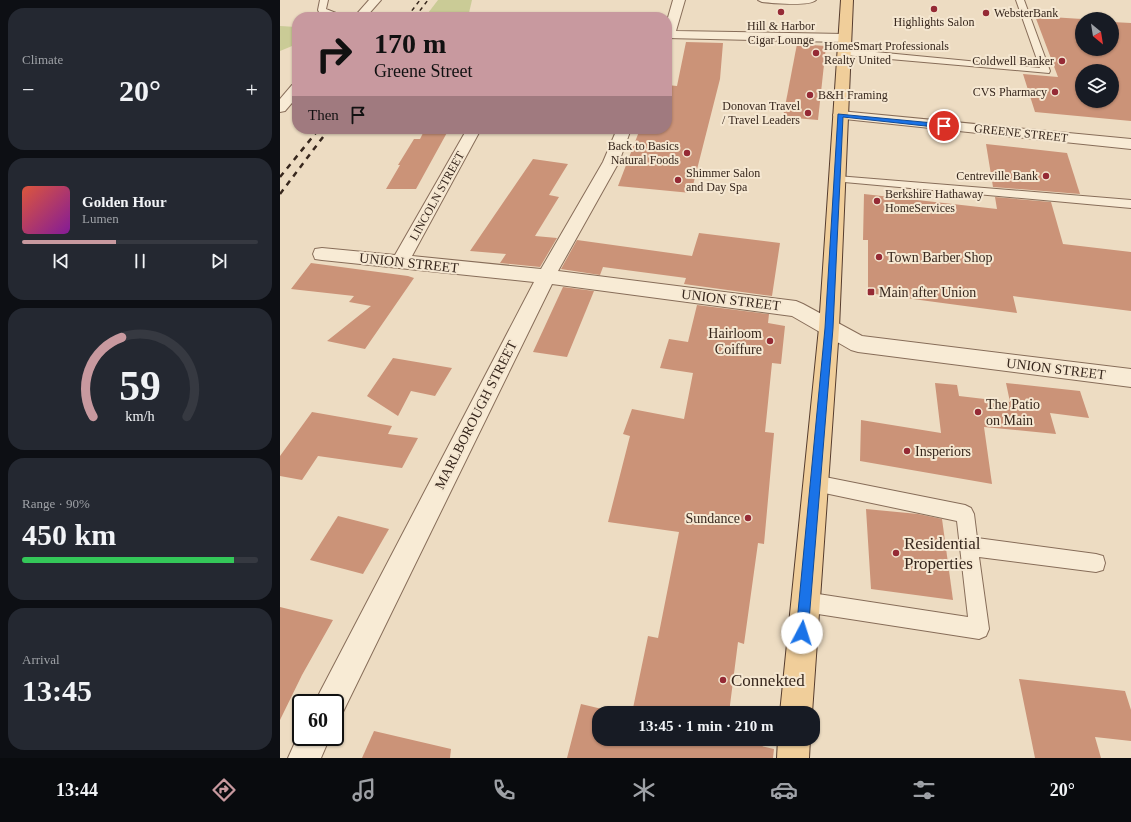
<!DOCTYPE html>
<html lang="en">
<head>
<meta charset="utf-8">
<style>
	body { margin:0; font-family:"Times New Roman",serif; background:#242831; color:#f1f3f6; height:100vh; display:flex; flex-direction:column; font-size:15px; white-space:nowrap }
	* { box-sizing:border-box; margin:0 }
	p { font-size:13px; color:#9ea1a6 }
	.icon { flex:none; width:22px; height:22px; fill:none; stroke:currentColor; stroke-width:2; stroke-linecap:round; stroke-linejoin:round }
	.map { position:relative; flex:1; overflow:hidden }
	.details { display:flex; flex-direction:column; gap:8px; padding:8px; background:#0d0f14; width:280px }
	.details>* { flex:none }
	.hud { position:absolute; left:12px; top:12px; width:380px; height:122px; border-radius:16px; box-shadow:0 1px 3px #0004; background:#c8999f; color:#111; overflow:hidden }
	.needle { width:26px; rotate:150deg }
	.buttons { position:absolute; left:795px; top:12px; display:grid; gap:8px }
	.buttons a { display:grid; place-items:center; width:44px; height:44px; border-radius:50%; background:#171b24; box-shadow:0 1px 3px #0004; font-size:20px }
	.speed { position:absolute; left:12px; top:694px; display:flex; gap:8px; font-size:20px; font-weight:700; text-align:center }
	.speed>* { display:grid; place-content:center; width:52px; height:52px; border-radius:50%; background:#171b24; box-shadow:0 1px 3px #0004; line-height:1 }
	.speed .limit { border:2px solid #111; border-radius:6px; background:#fff; color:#111 }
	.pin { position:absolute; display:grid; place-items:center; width:34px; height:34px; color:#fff; margin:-17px; border:2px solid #fff; border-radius:50%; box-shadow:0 1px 4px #0007 }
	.me { position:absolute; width:44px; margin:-22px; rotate:5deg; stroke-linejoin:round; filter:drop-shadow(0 0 3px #0008) }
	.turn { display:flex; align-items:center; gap:14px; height:84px; padding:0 16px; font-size:18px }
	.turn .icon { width:52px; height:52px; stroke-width:2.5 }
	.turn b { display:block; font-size:28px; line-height:34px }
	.then { display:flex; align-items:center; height:38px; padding:0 16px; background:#0003; gap:8px; font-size:15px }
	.big { font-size:30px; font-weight:600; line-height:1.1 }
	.details .widget { flex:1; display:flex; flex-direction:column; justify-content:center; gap:6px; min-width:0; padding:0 14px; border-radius:16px; background:#242831 }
	.details .dial { align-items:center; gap:0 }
	.dial svg { height:104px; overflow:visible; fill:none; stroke:#363941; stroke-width:7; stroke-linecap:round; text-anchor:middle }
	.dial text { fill:#f1f3f6; stroke:none }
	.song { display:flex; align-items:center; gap:12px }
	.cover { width:48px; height:48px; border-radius:6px; background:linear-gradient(135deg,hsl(10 70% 55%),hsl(290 70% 35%)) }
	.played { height:4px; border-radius:2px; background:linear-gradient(90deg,#c8999f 40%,#363941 40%) }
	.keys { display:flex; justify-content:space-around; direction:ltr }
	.heat { display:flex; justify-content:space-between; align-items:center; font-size:22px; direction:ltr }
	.charge { height:6px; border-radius:3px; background:linear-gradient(90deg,#34c759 90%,#363941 0) }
	.trip { position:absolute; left:312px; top:706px; width:228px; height:40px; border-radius:16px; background:#171b24; box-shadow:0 1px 3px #0004; font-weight:600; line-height:40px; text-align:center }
	.tab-bar { display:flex; height:64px; justify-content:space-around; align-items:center; background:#090b0e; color:#9ea1a6 }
	.tab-bar .icon { width:28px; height:28px }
	.tab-bar .current { color:#c8999f }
	.tab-bar b { font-size:18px; color:#f1f3f6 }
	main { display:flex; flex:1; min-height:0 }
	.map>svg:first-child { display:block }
	.green { fill:#cacb96 }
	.building { fill:#cb9378; fill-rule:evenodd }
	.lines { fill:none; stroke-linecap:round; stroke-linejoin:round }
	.service-casing { stroke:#876d59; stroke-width:2 }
	.minor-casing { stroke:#876d59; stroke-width:2 }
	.tertiary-casing { stroke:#876d59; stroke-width:2 }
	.primary-casing { stroke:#553c2e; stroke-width:2 }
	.service { fill:#f8ebd5; fill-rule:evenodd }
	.minor { fill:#f8ebd5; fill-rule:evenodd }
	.tertiary { fill:#f8ebd5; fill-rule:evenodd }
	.primary { fill:#f0ce9a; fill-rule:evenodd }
	.rail-far1 { stroke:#37271d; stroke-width:1.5; stroke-dasharray:4 4; stroke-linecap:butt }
	.rail { stroke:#37271d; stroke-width:2.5; stroke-dasharray:5.5 5.5; stroke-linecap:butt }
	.route { fill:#1a73e8; stroke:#114b97 }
	.poi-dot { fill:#952a35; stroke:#f5e7d1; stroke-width:1.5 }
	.labels { text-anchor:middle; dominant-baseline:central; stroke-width:4; stroke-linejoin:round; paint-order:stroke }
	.far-poi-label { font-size:12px; fill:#37271d; stroke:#f5e7d1; text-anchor:start }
	.far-street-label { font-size:12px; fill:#37271d; stroke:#f5e7d1 }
	.poi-label { font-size:14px; fill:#37271d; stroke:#f5e7d1; text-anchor:start }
	.street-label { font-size:14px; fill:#37271d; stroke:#f5e7d1 }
	.near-poi-label { font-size:17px; fill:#37271d; stroke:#f5e7d1; text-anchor:start }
</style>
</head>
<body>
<main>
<section class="details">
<div class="widget"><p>Climate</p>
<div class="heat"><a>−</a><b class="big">20°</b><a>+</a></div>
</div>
<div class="widget">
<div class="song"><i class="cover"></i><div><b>Golden Hour</b><p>Lumen</p></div></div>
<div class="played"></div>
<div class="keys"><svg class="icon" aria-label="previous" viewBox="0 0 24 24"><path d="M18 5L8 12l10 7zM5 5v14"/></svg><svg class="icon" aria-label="pause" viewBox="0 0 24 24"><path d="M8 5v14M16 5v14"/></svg><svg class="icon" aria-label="next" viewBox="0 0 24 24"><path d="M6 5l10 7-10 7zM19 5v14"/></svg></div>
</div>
<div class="widget dial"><svg viewBox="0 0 100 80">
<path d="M14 69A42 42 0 1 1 86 69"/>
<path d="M14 69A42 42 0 0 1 36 8" stroke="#c8999f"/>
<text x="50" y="56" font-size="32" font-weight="700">59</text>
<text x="50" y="72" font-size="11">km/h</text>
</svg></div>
<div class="widget"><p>Range · 90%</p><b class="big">450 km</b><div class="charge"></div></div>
<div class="widget"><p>Arrival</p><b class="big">13:45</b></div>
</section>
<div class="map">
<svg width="851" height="758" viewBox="0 0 851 758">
	<rect width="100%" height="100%" fill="#eddcc2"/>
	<!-- green -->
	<g class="green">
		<polygon points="158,0 192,0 188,17 145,17"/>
		<polygon points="0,26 17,27 17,44 0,51"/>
	</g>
	<!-- building -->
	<g class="building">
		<path d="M755,16L802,19V49H832V22L851,23V121L755,112L743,74L778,77ZM802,71H832V101H802Z"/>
		<polygon points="406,42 443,43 440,79 411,193 338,186 360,129 387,129 387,85 397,86"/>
		<polygon points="517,44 546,46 538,120 503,117"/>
		<polygon points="145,129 169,129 136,189 106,189 120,165 118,165 134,139 140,139"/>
		<polygon points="706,144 787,153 800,194 713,187"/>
		<polygon points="253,159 288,164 269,195 279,197 255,236 277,238 260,267 220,263 226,254 190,251"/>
		<polygon points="584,194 717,209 715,197 771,202 783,244 851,252 851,311 733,296 737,313 588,293 588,240 583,240"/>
		<polygon points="419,233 500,243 492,296 404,284 406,278 323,267 320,275 281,269 297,240 412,256"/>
		<polygon points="31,263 128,276 134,278 85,349 47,341 91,306 69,302 74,296 11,289"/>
		<polygon points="283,287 314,291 287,357 253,352"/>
		<polygon points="417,305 489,314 488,323 505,326 501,364 492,363 485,432 494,433 484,544 478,543 464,644 458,642 449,713 352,713 368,636 378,638 399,532 328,522 350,436 343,434 352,409 404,419 413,373 380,368 389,339 408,342"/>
		<polygon points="113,358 172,368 155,396 131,391 118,416 87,396"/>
		<polygon points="655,383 677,385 679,396 730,402 726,383 800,391 809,418 770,413 776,434 704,427 712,484 580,461 581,420 661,433"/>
		<polygon points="32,412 112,426 108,434 138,438 122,468 38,456 22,480 0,476 0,456"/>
		<polygon points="586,509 638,514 662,519 673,600 591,589"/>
		<polygon points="58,516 109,529 83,574 30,560"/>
		<polygon points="0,607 53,620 22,675 0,720"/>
		<polygon points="739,679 845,691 851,710 851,741 815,737 821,758 755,758"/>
		<polygon points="301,704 339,713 319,713 319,739 452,739 494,749 493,758 287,758"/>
		<polygon points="94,731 171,749 170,758 82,758"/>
	</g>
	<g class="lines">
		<defs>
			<g id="service">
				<polygon points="40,0 48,0 46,9 56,13 71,15 72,17 53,17 39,12 38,10"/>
				<path d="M478,0H536C528,7 494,3 482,2Z"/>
				<polygon points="736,0 744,0 770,71 769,73 564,55 560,52 564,49 760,68"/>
				<polygon points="557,176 851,200 851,208 553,181 551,179 553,177"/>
				<polygon points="535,475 685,505 691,508 694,514 697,538 816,554 823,556 825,563 823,570 816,572 699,557 709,629 706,636 699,639 525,612 518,609 515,602 518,595 525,592 688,617 677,521 535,491 529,489 526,483 529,477"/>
			</g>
			<g id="minor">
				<polygon points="393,0 405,0 396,31 564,34 568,35 570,38 568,41 564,42 387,38 387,21"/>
				<polygon points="560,111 851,139 851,149 555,118 553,115 555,112"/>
				<polygon points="187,129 201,129 132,256 261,269 323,162 337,129 351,129 339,162 278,271 516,301 523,304 582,336 851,369 851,387 578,352 571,350 512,316 272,284 62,714 55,717 55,703 35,703 40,692 254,282 42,260 35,259 33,254 35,249 42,248 115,255"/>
				<polygon points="21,729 21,737 50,737 41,758 8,758"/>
			</g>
			<g id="tertiary">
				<polygon points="89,0 101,0 86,17 74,17"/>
				<polygon points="17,84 17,97 5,111 0,112 0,99 12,85"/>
			</g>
			<g id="primary">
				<polygon points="561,0 573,0 559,328 532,713 500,713 539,328"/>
				<polygon points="498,739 530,739 529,758 497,758"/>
			</g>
		</defs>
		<!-- service casing -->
		<use href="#service" class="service-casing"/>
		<!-- minor casing -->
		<use href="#minor" class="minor-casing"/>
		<!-- tertiary casing -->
		<use href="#tertiary" class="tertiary-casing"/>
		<!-- primary casing -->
		<use href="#primary" class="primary-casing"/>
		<!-- service -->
		<use href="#service" class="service"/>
		<!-- minor -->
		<use href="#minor" class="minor"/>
		<!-- tertiary -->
		<use href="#tertiary" class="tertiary"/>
		<!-- primary -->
		<use href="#primary" class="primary"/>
		<!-- rail-far1 -->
		<g class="rail-far1">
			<polyline points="127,17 140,0"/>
			<polyline points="135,17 148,0"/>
		</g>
		<!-- rail -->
		<g class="rail">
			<polyline points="0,177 39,129"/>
			<polyline points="0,194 49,129"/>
		</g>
	</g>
	<!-- route -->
	<polygon class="route" points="558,114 664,124 667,126 664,128 563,117 553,328 528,633 526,638 522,639 518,638 516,633 545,328"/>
	<!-- markers -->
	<g class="poi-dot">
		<circle cx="654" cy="9" r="4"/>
		<circle cx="501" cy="12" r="4"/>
		<circle cx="706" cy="13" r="4"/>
		<circle cx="536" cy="53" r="4"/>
		<circle cx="782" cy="61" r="4"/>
		<circle cx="775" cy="92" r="4"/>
		<circle cx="530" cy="95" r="4"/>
		<circle cx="528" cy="113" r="4"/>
		<circle cx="407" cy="153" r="4"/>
		<circle cx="766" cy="176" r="4"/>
		<circle cx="398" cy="180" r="4"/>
		<circle cx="597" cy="201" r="4"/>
		<circle cx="599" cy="257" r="4"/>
		<rect x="587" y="288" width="8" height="8" rx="2"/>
		<circle cx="490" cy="341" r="4"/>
		<circle cx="698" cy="412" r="4"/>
		<circle cx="627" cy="451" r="4"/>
		<circle cx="468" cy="518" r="4"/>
		<circle cx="616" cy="553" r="4"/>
		<circle cx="443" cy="680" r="4"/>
	</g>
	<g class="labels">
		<!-- far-poi labels -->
		<g class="far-poi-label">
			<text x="714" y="13">WebsterBank</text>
			<text x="654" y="22" text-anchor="middle">Highlights Salon</text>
			<text x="501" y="26" text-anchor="middle">Hill &amp; Harbor<tspan x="501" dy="14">Cigar Lounge</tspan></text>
			<text x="544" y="46">HomeSmart Professionals<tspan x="544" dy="14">Realty United</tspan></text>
			<text x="774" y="61" text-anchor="end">Coldwell Banker</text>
			<text x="767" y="92" text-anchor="end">CVS Pharmacy</text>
			<text x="538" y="95">B&amp;H Framing</text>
			<text x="520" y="106" text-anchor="end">Donovan Travel<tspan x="520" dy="14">/ Travel Leaders</tspan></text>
			<text x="399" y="146" text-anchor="end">Back to Basics<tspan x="399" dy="14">Natural Foods</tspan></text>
			<text x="406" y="173">Shimmer Salon<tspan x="406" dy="14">and Day Spa</tspan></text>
			<text x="758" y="176" text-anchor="end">Centreville Bank</text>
			<text x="605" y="194">Berkshire Hathaway<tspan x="605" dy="14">HomeServices</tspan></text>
		</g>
		<!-- far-street labels -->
		<g class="far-street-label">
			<text transform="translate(741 133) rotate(6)">GREENE STREET</text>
			<text transform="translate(157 196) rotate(-61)">LINCOLN STREET</text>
		</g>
		<!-- poi labels -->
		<g class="poi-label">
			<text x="607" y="257">Town Barber Shop</text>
			<text x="599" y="292">Main after Union</text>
			<text x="482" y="333" text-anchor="end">Hairloom<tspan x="482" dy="16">Coiffure</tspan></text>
			<text x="706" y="404">The Patio<tspan x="706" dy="16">on Main</tspan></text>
			<text x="635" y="451">Insperiors</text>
			<text x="460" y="518" text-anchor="end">Sundance</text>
		</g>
		<!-- street labels -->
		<g class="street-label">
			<text transform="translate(129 263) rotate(6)">UNION STREET</text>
			<text transform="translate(451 300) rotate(7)">UNION STREET</text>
			<text transform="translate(776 369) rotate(7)">UNION STREET</text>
			<text transform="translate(196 415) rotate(-63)">MARLBOROUGH STREET</text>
		</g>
		<!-- near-poi labels -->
		<g class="near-poi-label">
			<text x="624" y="543">Residential<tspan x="624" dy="20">Properties</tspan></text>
			<text x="451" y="680">Connekted</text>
		</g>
	</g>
</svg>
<div class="buttons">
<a><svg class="needle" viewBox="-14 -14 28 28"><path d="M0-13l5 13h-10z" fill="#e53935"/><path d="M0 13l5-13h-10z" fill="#9ea1a6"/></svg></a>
<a><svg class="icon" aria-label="layers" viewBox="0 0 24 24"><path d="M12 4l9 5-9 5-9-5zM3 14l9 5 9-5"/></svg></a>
</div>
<div class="speed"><div class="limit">60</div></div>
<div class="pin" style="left:664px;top:126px;background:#d93025"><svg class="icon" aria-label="arrive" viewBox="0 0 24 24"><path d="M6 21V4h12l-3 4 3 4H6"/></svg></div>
<svg class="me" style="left:522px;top:633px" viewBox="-20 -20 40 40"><circle r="19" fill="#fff"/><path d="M0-13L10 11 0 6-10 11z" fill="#1a73e8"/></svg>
<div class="trip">13:45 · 1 min · 210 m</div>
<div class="hud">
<div class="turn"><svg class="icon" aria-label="right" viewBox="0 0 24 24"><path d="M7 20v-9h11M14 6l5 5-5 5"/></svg><div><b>170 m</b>Greene Street</div></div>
<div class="then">Then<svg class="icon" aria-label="arrive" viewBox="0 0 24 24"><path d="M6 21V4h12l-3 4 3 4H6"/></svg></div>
</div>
</div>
</main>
<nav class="tab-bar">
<b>13:44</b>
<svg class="icon current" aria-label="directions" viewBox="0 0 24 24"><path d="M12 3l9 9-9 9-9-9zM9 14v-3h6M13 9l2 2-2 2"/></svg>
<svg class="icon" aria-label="music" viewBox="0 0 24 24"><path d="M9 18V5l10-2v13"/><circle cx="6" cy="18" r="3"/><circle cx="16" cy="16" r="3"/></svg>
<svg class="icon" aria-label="phone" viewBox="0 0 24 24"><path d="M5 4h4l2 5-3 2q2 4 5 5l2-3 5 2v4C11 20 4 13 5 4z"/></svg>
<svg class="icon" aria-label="climate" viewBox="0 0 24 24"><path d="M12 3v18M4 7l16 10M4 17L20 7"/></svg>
<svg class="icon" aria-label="car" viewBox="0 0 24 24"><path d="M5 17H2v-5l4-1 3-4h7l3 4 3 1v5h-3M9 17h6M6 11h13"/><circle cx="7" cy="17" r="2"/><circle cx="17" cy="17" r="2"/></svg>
<svg class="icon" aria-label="filters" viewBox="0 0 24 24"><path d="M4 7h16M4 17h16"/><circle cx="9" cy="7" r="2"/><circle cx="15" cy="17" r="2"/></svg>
<b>20°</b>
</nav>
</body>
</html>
